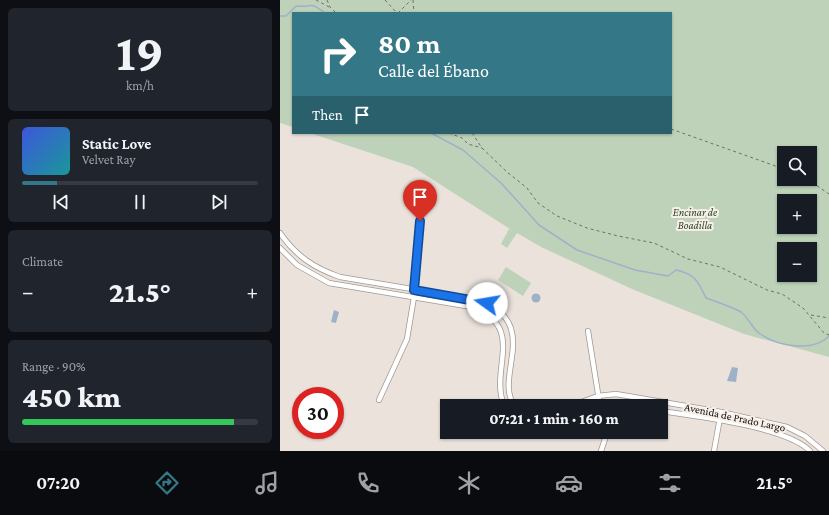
<!DOCTYPE html>
<html lang="en">
<head>
<meta charset="utf-8">
<style>
	body { margin:0; font-family:"Crimson Pro",serif; background:#20242c; color:#f1f3f6; height:100vh; display:flex; flex-direction:column; font-size:15px; white-space:nowrap }
	* { box-sizing:border-box; margin:0 }
	p { font-size:13px; color:#9ea1a6 }
	.icon { flex:none; width:22px; height:22px; fill:none; stroke:currentColor; stroke-width:2; stroke-linecap:round; stroke-linejoin:round }
	.map { position:relative; flex:1; overflow:hidden }
	.panel { display:flex; flex-direction:column; gap:8px; padding:8px; background:#0d0f14; width:280px }
	.panel>* { flex:none }
	.top-card { position:absolute; left:12px; top:12px; width:380px; height:122px; border-radius:0px; box-shadow:0 1px 3px #0004; background:#347887; color:#fff; overflow:hidden }
	.buttons { position:absolute; left:497px; top:146px; display:grid; gap:8px }
	.buttons a { display:grid; place-items:center; width:40px; height:40px; border-radius:0px; background:#171b24; box-shadow:0 1px 3px #0004; font-size:20px }
	.speed { position:absolute; left:12px; top:387px; display:flex; gap:8px; font-size:20px; font-weight:700; text-align:center }
	.speed>* { display:grid; place-content:center; width:52px; height:52px; border-radius:50%; background:#171b24; box-shadow:0 1px 3px #0004; line-height:1 }
	.speed .limit { border:6px solid #d22; background:#fff; color:#111 }
	.pin { position:absolute; display:grid; place-items:center; width:34px; height:34px; color:#fff; margin:-41px -17px; border-radius:50% 50% 50% 0; rotate:-45deg; box-shadow:0 0 4px #0007 }
	.pin .icon { rotate:45deg }
	.me { position:absolute; width:44px; margin:-22px; rotate:283deg; stroke-linejoin:round; filter:drop-shadow(0 0 3px #0008) }
	.turn { display:flex; align-items:center; gap:14px; height:84px; padding:0 20px; font-size:18px }
	.turn .icon { width:52px; height:52px; stroke-width:2.5 }
	.turn b { display:block; font-size:28px; line-height:34px }
	.then { display:flex; align-items:center; height:38px; padding:0 20px; background:#0003; gap:8px; font-size:15px }
	.big { font-size:30px; font-weight:800; line-height:1.1 }
	.panel .card { flex:1; display:flex; flex-direction:column; justify-content:center; gap:6px; min-width:0; padding:0 14px; border-radius:6px; background:#20242c }
	.panel .dial { align-items:center; gap:0 }
	.dial b { font-size:52px; line-height:1 }
	.song { display:flex; align-items:center; gap:12px }
	.cover { width:48px; height:48px; border-radius:6px; background:linear-gradient(135deg,hsl(230 70% 55%),hsl(180 70% 35%)) }
	.played { height:4px; border-radius:2px; background:linear-gradient(90deg,#347887 15%,#363941 15%) }
	.keys { display:flex; justify-content:space-around; direction:ltr }
	.heat { display:flex; justify-content:space-between; align-items:center; font-size:22px; direction:ltr }
	.charge { height:6px; border-radius:3px; background:linear-gradient(90deg,#34c759 90%,#363941 0) }
	.trip { position:absolute; left:160px; top:399px; width:228px; height:40px; border-radius:0px; background:#171b24; box-shadow:0 1px 3px #0004; font-weight:800; line-height:40px; text-align:center }
	.dock { display:flex; height:64px; justify-content:space-around; align-items:center; background:#090b0e; color:#9ea1a6 }
	.dock .icon { width:28px; height:28px }
	.dock .current { color:#347887 }
	.dock b { font-size:18px; color:#f1f3f6 }
	main { display:flex; flex:1; min-height:0 }
	.map>svg:first-child { display:block }
	.green { fill:#bed2ba; fill-rule:evenodd }
	.water { fill:#9fb1c9 }
	.lines { fill:none; stroke-linecap:round; stroke-linejoin:round }
	.stream { stroke:#9fb1c9; stroke-width:1.5 }
	.minor-casing { stroke:#a09892; stroke-width:6 }
	.path { stroke:#726d69; stroke-width:1; stroke-dasharray:3 3; stroke-linecap:butt }
	.minor { stroke:#fff; stroke-width:4.5 }
	.route-casing { stroke:#114b97; stroke-width:10 }
	.route { stroke:#1a73e8; stroke-width:7 }
	.labels { text-anchor:middle; dominant-baseline:central; stroke-width:4; stroke-linejoin:round; paint-order:stroke }
	.park-label { font-size:11px; font-style:italic; fill:#274420; stroke:#f8efe9 }
	.street-label { font-size:11px; fill:#0e0c0a; stroke:#f8efe9 }
</style>
</head>
<body>
<main>
<section class="panel">
<div class="card dial"><b>19</b><p>km/h</p></div>
<div class="card">
<div class="song"><i class="cover"></i><div><b>Static Love</b><p>Velvet Ray</p></div></div>
<div class="played"></div>
<div class="keys"><svg class="icon" aria-label="previous" viewBox="0 0 24 24"><path d="M18 5L8 12l10 7zM5 5v14"/></svg><svg class="icon" aria-label="pause" viewBox="0 0 24 24"><path d="M8 5v14M16 5v14"/></svg><svg class="icon" aria-label="next" viewBox="0 0 24 24"><path d="M6 5l10 7-10 7zM19 5v14"/></svg></div>
</div>
<div class="card"><p>Climate</p>
<div class="heat"><a>−</a><b class="big">21.5°</b><a>+</a></div>
</div>
<div class="card"><p>Range · 90%</p><b class="big">450 km</b><div class="charge"></div></div>
</section>
<div class="map">
<svg width="549" height="451" viewBox="0 0 549 451">
	<rect width="100%" height="100%" fill="#ebe2dc"/>
	<!-- green -->
	<g class="green">
		<path d="M0,0H549V357L464,334L352,289L261,247L237,233L227,248L221,244L229,229L233,231L133,167L30,133H391V13H13V127L0,123ZM504,153H530V179H504ZM504,201H530V227H504ZM504,249H530V275H504Z"/>
		<polygon points="226,267 251,283 243,296 218,280"/>
	</g>
	<!-- water -->
	<g class="water">
		<circle cx="256" cy="298" r="4.5"/>
		<polygon points="54,310 59,312 56,323 51,322"/>
		<polygon points="452,367 458,368 456,382 447,381"/>
	</g>
	<g class="lines">
		<!-- stream -->
		<g class="stream">
			<path d="M0,16H6L16,6C34,8 28,0 45,13"/>
			<path d="M151,133L183,150L221,183L259,225L297,250L355,270L388,276L396,270C415,274 418,281 426,298C437,302 450,306 461,312C468,317 472,328 479,333C497,346 533,353 549,336"/>
		</g>
		<defs>
			<g id="minor">
				<path d="M0,233C16,256 34,268 60,277L198,300C264,323 212,378 235,406"/>
				<path d="M0,248L17,265L49,283L192,307C247,328 209,367 224,406"/>
				<polyline points="308,331 320,406"/>
				<polyline points="99,400 127,339 134,297 140,221"/>
				<polyline points="290,406 318,396 336,394 441,412 507,427 525,436 543,451"/>
				<polyline points="315,406 335,403 351,406"/>
				<path d="M381,411C416,416 507,427 530,451"/>
				<polyline points="321,451 325,439 324,432"/>
				<polyline points="434,451 441,412"/>
			</g>
		</defs>
		<!-- minor casing -->
		<use href="#minor" class="minor-casing"/>
		<!-- path -->
		<g class="path">
			<polyline points="36,0 49,7"/>
			<polyline points="47,0 50,7 56,13"/>
			<polyline points="105,0 117,13"/>
			<polyline points="133,0 134,13"/>
			<polyline points="118,13 131,0"/>
			<polyline points="391,129 504,169"/>
			<polyline points="169,133 182,138 188,144 202,148"/>
			<polyline points="192,133 202,148 227,172 247,188 258,203 277,216 307,228 338,236 374,243 408,259 440,267 487,290 502,294 523,308 544,333 549,335"/>
			<polyline points="527,179 549,194"/>
			<polyline points="531,315 549,318"/>
		</g>
		<!-- minor -->
		<use href="#minor" class="minor"/>
	</g>
	<g class="lines">
		<defs>
			<polyline id="route" points="140,221 134,290 207,303"/>
		</defs>
		<!-- route casing -->
		<use href="#route" class="route-casing"/>
		<!-- route -->
		<use href="#route" class="route"/>
	</g>
	<g class="labels">
		<!-- park labels -->
		<g class="park-label">
			<text x="415" y="212">Encinar de<tspan x="415" dy="13">Boadilla</tspan></text>
		</g>
		<!-- street labels -->
		<g class="street-label">
			<text transform="translate(455 417) rotate(12)">Avenida de Prado Largo</text>
		</g>
	</g>
</svg>
<div class="buttons">
<a><svg class="icon" aria-label="search" viewBox="0 0 24 24"><circle cx="10" cy="10" r="6"/><path d="M15 15l6 6"/></svg></a>
<a>+</a>
<a>−</a>
</div>
<div class="speed"><div class="limit">30</div></div>
<div class="pin" style="left:140px;top:221px;background:#d93025"><svg class="icon" aria-label="arrive" viewBox="0 0 24 24"><path d="M6 21V4h12l-3 4 3 4H6"/></svg></div>
<svg class="me" style="left:207px;top:303px" viewBox="-20 -20 40 40"><circle r="19" fill="#fff"/><path d="M0-13L10 11 0 6-10 11z" fill="#1a73e8"/></svg>
<div class="trip">07:21 · 1 min · 160 m</div>
<div class="top-card">
<div class="turn"><svg class="icon" aria-label="right" viewBox="0 0 24 24"><path d="M7 20v-9h11M14 6l5 5-5 5"/></svg><div><b>80 m</b>Calle del Ébano</div></div>
<div class="then">Then<svg class="icon" aria-label="arrive" viewBox="0 0 24 24"><path d="M6 21V4h12l-3 4 3 4H6"/></svg></div>
</div>
</div>
</main>
<nav class="dock">
<b>07:20</b>
<svg class="icon current" aria-label="directions" viewBox="0 0 24 24"><path d="M12 3l9 9-9 9-9-9zM9 14v-3h6M13 9l2 2-2 2"/></svg>
<svg class="icon" aria-label="music" viewBox="0 0 24 24"><path d="M9 18V5l10-2v13"/><circle cx="6" cy="18" r="3"/><circle cx="16" cy="16" r="3"/></svg>
<svg class="icon" aria-label="phone" viewBox="0 0 24 24"><path d="M5 4h4l2 5-3 2q2 4 5 5l2-3 5 2v4C11 20 4 13 5 4z"/></svg>
<svg class="icon" aria-label="climate" viewBox="0 0 24 24"><path d="M12 3v18M4 7l16 10M4 17L20 7"/></svg>
<svg class="icon" aria-label="car" viewBox="0 0 24 24"><path d="M5 17H2v-5l4-1 3-4h7l3 4 3 1v5h-3M9 17h6M6 11h13"/><circle cx="7" cy="17" r="2"/><circle cx="17" cy="17" r="2"/></svg>
<svg class="icon" aria-label="filters" viewBox="0 0 24 24"><path d="M4 7h16M4 17h16"/><circle cx="9" cy="7" r="2"/><circle cx="15" cy="17" r="2"/></svg>
<b>21.5°</b>
</nav>
</body>
</html>
